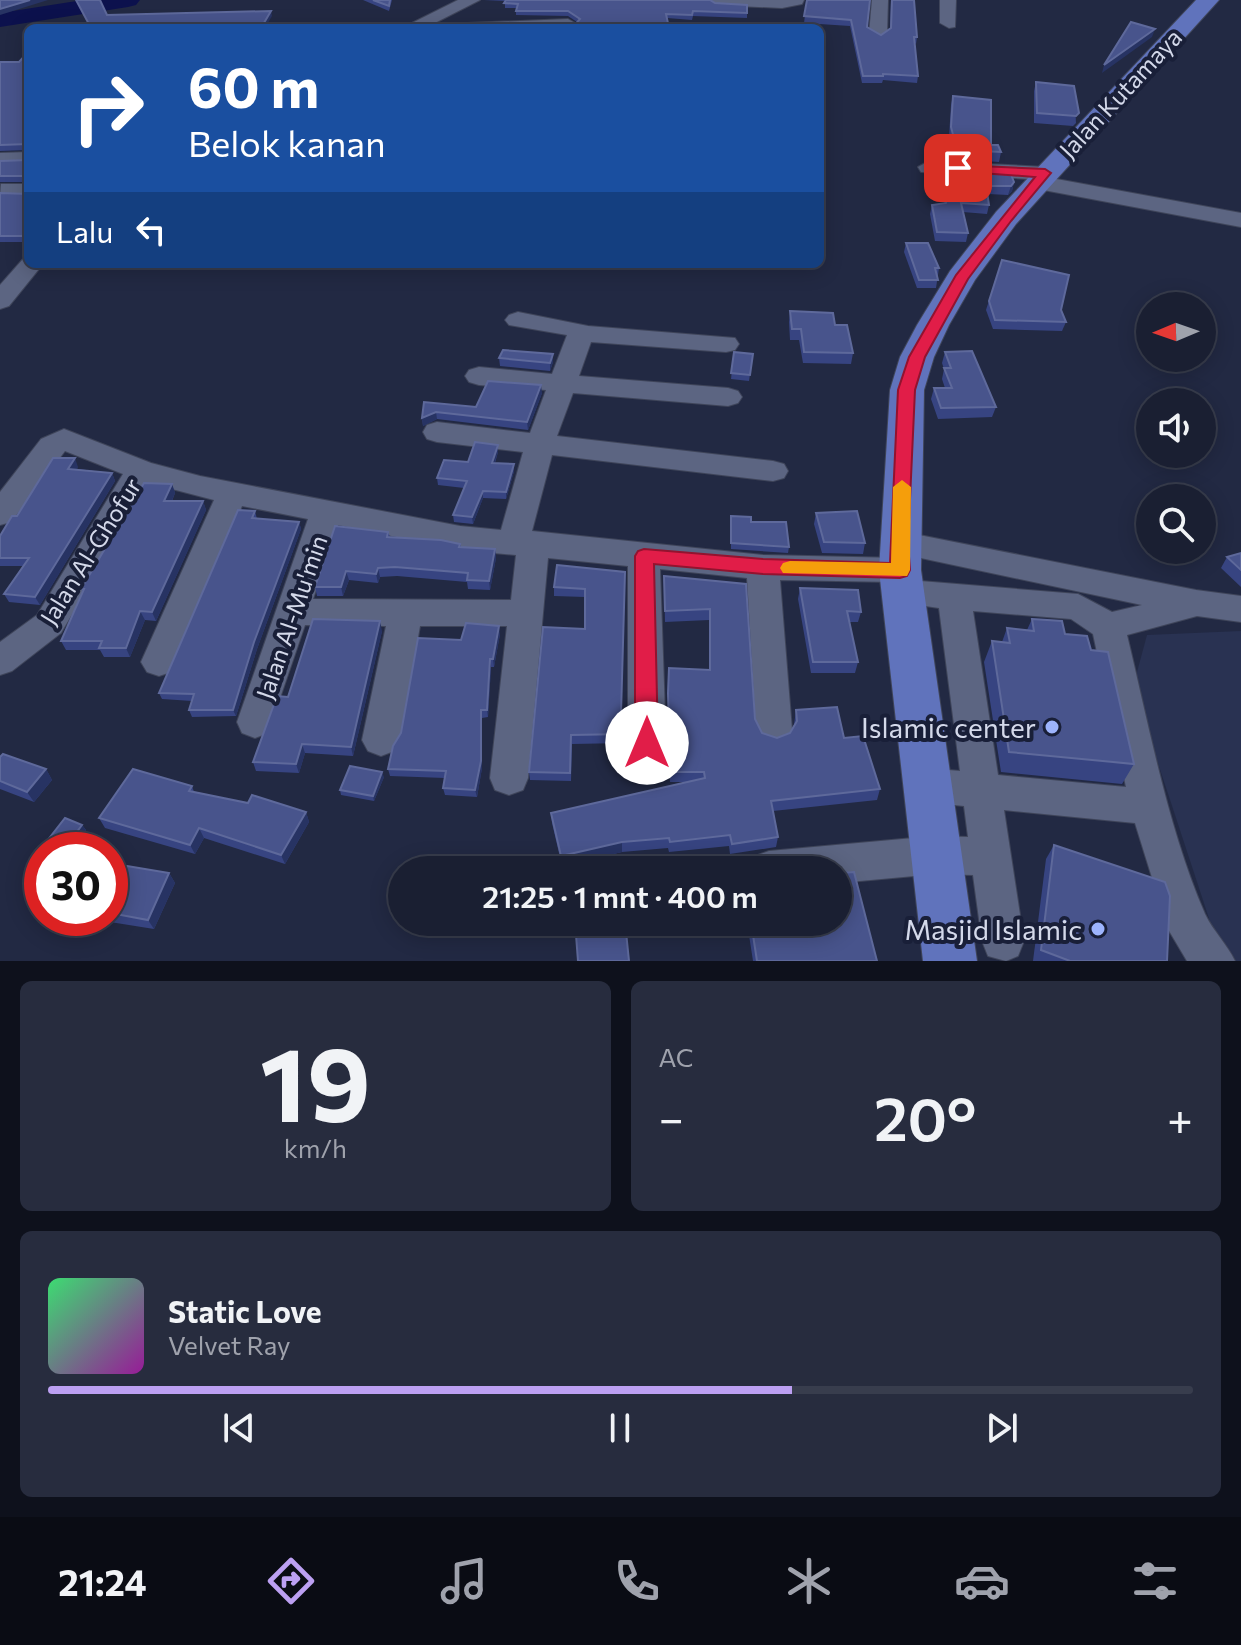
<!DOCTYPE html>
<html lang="id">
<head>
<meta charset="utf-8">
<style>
	body { margin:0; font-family:Commissioner,sans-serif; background:#272c3e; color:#f1f3f6; height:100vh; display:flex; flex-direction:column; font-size:30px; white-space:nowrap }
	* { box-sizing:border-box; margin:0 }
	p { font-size:26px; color:#9fa2ac }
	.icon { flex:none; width:44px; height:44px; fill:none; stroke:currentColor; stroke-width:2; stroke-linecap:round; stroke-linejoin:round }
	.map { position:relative; height:961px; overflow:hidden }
	.drawer { display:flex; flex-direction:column; gap:20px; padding:20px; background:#0e111c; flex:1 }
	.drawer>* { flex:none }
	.banner { position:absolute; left:24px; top:24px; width:800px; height:244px; border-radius:12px; box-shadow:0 4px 20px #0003,0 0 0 2px #383d4d; background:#1a4fa0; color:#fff; overflow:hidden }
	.needle { width:52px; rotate:268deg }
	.controls { position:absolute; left:1136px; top:292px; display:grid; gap:16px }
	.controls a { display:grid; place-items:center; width:80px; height:80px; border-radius:50%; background:#1a1f32; box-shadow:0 4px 20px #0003,0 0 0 2px #383d4d; font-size:40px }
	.speed { position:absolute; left:24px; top:832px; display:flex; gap:16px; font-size:40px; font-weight:700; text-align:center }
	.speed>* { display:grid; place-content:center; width:104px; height:104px; border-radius:50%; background:#1a1f32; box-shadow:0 4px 20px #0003,0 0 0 2px #383d4d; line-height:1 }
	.speed .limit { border:12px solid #d22; background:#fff; color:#111 }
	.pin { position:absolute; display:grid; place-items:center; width:68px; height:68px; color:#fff; margin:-34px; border-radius:16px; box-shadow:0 4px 12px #0006 }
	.me { position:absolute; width:88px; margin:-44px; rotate:0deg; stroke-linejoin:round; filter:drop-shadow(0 0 6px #0008) }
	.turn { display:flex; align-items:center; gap:28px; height:168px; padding:0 32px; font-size:36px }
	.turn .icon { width:104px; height:104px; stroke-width:2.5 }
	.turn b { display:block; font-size:56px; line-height:68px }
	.then { display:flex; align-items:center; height:76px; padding:0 32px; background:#0003; gap:16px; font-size:30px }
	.big { font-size:60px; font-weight:600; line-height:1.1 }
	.drawer .tile { flex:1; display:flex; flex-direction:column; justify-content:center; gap:12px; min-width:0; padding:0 28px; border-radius:12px; background:#272c3e }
	.drawer .dial { align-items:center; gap:0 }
	.dial b { font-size:104px; line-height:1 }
	.song { display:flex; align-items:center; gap:24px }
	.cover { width:96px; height:96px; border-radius:12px; background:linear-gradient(135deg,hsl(140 70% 55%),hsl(300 70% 35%)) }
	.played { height:8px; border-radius:4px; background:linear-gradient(90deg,#bca0f2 65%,#383d4d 65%) }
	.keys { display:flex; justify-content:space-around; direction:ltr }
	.heat { display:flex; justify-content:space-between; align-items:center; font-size:44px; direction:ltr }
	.drawer .tiles { flex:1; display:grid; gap:20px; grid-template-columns:1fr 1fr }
	.tile:last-child { grid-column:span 2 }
	.trip { position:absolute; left:388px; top:856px; width:464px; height:80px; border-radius:40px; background:#1a1f32; box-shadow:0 4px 20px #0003,0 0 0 2px #383d4d; font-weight:600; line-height:80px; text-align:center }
	.tabs { display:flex; height:128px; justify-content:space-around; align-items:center; background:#0a0c14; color:#9fa2ac }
	.tabs .icon { width:56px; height:56px }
	.tabs .active { color:#bca0f2 }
	.tabs b { font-size:36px; color:#f1f3f6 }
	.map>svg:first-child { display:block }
	.built { fill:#293252 }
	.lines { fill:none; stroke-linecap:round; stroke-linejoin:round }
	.river { fill:#0c114d; fill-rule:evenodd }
	.minor-casing { stroke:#3f455a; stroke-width:2 }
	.major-casing { stroke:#3f455a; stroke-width:2 }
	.minor { fill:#5c6582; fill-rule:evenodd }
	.major { fill:#6073bc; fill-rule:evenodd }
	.wall { fill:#374481 }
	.shaded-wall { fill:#273363 }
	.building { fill:#48548c; stroke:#5e699b; stroke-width:2 }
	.route { fill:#e11d48; stroke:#92132f; stroke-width:2 }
	.slow { fill:#f59e0b }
	.poi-dot { fill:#9db4fd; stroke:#191f38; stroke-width:3 }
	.labels { text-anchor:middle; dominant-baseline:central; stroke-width:8; stroke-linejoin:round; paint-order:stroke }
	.street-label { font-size:24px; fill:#d4d9ea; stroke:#191f38 }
	.near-poi-label { font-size:28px; fill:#d4d9ea; stroke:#191f38; text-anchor:end }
</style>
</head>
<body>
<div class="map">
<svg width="1241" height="961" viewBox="0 0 1241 961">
	<rect width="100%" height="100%" fill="#222943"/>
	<!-- built -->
	<polygon class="built" points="1241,631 1241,961 1223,961 1133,687 1147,635"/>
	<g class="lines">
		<!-- river -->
		<polygon class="river" points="83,0 140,0 136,5 128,7 0,27 0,13"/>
		<defs>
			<g id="minor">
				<polygon points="458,0 480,0 425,28 402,28"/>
				<polygon points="707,0 804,0 802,4 782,8 715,5"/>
				<polygon points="872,0 888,0 887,34 878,39 869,34"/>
				<polygon points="940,0 956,0 955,27 949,28 940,23"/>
				<polygon points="568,19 577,24 574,28 458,28 467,23"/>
				<polygon points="28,152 28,164 0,165 0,153"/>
				<polygon points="929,161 1045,167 1056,173 1051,178 1241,213 1241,227 1038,189 1030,187 1027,182 1029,179 921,172 918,167"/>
				<polygon points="1,184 28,184 28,198 0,197"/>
				<polygon points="28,258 28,264 43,264 9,306 0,309 0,285 23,259"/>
				<path d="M518,312L588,326L735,338L739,344L735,350L726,352L591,342L579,376L728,388L738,391L742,397L738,403L728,406L573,393L557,436L773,461L784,464L788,471L784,478L773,481L552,455L532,531L763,555L900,558L911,561L916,570L908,580L1078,594L1112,612L1142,605L888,551L883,543L888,535L899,531L1196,590L1241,596V622L1197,616L1127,635C1149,726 1168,829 1205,914C1213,931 1227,944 1235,961H1187L1168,929L1135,823L1004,810L1024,941L1018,956L1006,961L988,956L982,941L973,875L936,874L838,883V870H749L755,856L769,851L936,836L968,837L964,806L925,802L911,797L906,785L911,773L925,768L960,771L939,608L891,601L886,592L894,582L780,580L792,730L787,741L774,746L761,741L756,730L747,578L660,569L666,743L660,754L647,759L634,754L628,743V566L548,558L528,778L523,790L509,795L495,790L490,778L507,626H420L400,740L394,751L381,756L368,751L362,740L386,626L305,625L268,733L255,738L242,733L237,722L308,519L242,506L171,672L159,676L147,672L141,662L214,500L149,483L61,633L12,671L0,675V642L37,615L123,474L65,451L11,522L0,525V492L41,439L64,429L151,463L200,476L460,526L501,530L523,452L437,442L427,439L423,432L427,425L437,422L530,433L546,390L479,385L469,382L465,376L469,370L479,367L552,374L567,335L509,325L505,320L509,315ZM338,525L460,550L516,555L511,600L313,599ZM973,611L1071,619L1093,634L1126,787L998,775Z"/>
			</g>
			<polygon id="major" points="1196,0 1219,0 1016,224 975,280 949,325 934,357 924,390 921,570 977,961 923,961 879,570 890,390 900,357 917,325 950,271 996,212"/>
		</defs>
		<!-- minor casing -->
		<use href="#minor" class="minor-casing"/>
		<!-- major casing -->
		<use href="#major" class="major-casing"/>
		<!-- minor -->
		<use href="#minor" class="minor"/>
		<!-- major -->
		<use href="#major" class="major"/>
	</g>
	<!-- wall -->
	<g class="wall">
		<polygon points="363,0 392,0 389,11"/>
		<polygon points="484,0 710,0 715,3 747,13 747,18 693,16 692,20 667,18 574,26 577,22 568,16 516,15 516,8 505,8 505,1"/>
		<polygon points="807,0 867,27 881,35 890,28 891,0 914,0 917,37 916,44 915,43 918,76 917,83 883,80 882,83 862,83 850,26 804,23"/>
		<polygon points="28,52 28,237 24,242 0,242 0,193 28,194 28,182 0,182 0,161 28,160 28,150 0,151 0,62 19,62"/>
		<polygon points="1036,82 1074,86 1076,123 1073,126 1034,123 1034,91"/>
		<polygon points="953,96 991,145 1001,152 999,162 955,159 949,137 951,105"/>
		<polygon points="948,168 1014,182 1012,191 1008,195 988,194 989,205 987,214 963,212 968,233 966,242 935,241 930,214 932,205 944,203"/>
		<polygon points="906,243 939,268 936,288 917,288 904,252"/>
		<polygon points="1002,260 1061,310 1066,322 1062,331 993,329 986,310"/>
		<polygon points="790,311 835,325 853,353 851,364 803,363 799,340 790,340 789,322"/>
		<polygon points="734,352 753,354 749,381 731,379"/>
		<polygon points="945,352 996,407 992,417 938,419 931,399 934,388 945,388 942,379 944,369 942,363"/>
		<polygon points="553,354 553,362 550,371 500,366 499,358"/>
		<polygon points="542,393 528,430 437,419 423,426 422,418 424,402 476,407"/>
		<polygon points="498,445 498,452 495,463 514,471 506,499 483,498 473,524 454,522 453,515 464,488 438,485 437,478 468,462"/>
		<polygon points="78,467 77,469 112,473 115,481 40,605 9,602 4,594 23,566 0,566 0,536 17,516"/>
		<polygon points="172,484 175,493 172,501 203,501 206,510 156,621 145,620 130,657 104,657 100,650 66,650 61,641 83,592 81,589"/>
		<polygon points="255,511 257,519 299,522 301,529 257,649 236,716 192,717 189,710 192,701 162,699 159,693"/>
		<polygon points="816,513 865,543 863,554 822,553 814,524"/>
		<polygon points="731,516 751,522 789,547 788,553 731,549"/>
		<polygon points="388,532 390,537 460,544 461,547 495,549 496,558 490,590 468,589 467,582 397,576 380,577 378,583 349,580 343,596 317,596 315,587"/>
		<polygon points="1241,553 1241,587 1221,568 1227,557"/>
		<polygon points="625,572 621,714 625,714 625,743 572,744 571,781 530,780 529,772 585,629 585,597 554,596 554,587"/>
		<polygon points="664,576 746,584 755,719 762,733 777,738 790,733 794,725 796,710 844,738 880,789 877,800 773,811 778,837 776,847 730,854 729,846 669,852 668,848 622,852 562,866 552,823 551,813 686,782 670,782 668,703 669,668 709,670 709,620 665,622"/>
		<polygon points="800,588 861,612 858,622 849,622 858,662 855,673 811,673 798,599"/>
		<polygon points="1032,619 1065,634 1091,650 1134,764 1122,784 1001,772 984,662 992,641 1002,642 1007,628 1027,630"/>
		<polygon points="382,631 353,756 305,753 299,773 256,771 253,762 288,697"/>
		<polygon points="500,634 494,667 491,667 488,717 482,718 482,768 477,797 445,795 443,788 445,778 390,776 388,769 461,640"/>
		<polygon points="0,757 46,769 52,780 34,802 0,789"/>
		<polygon points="384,777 374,801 341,795 340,790"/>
		<polygon points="192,786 194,792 248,803 306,812 309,822 285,864 204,838 195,854 105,828 99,818"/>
		<polygon points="82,825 86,830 71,850 61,850 51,846 47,841"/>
		<polygon points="1054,845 1167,961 1033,961 1046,859"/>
		<polygon points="169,873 175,883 154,929 110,922 107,918 110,918 110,899"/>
		<polygon points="747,922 838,922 877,961 753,961"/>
	</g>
	<!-- shaded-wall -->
	<g class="shaded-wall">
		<polygon points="30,0 48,0 0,15 0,9"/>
		<polygon points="271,11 272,16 265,28 261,28"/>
		<polygon points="1155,29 1152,37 1102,73 1104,65"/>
		<polygon points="1014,182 1012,191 1008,195 1011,186"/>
		<polygon points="28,228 28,237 24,242 22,236"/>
		<polygon points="553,354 553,362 550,371 550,363"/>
		<polygon points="541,385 542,393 528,430 527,422"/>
		<polygon points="436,412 437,419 423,426 422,418"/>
		<polygon points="498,445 498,452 492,470 492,463"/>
		<polygon points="75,458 78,467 72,477 68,469"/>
		<polygon points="514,464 514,471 506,499 506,492"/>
		<polygon points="112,473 115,481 40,605 35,597"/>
		<polygon points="172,484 175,493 168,510 164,501"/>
		<polygon points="483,491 483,498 473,524 472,517"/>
		<polygon points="203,501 206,510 156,621 152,612"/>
		<polygon points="299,522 301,529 257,649 236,716 233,710 254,642"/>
		<polygon points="495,549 496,558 490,590 489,581"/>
		<polygon points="378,568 380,577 378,583 376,574"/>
		<polygon points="346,571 349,580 343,596 341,587"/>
		<polygon points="140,611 145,620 130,657 126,648"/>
		<polygon points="380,621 382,631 353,756 351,747"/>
		<polygon points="499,626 500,634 494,667 493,659"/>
		<polygon points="490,659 491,667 488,717 487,710"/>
		<polygon points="481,710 482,718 482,768 477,797 475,790"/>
		<polygon points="302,744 305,753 299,773 296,764"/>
		<polygon points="46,769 52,780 34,802 27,792"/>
		<polygon points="382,772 384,777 374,801 373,796"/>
		<polygon points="306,812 309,822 285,864 281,855"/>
		<polygon points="82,825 86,830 71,850 66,850 65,848"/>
		<polygon points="199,828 204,838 195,854 190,845"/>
		<polygon points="622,842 622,852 562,866 561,856"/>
		<polygon points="169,873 175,883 154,929 148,920"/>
	</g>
	<!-- building -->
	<g class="building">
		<polygon points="0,0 30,0 0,9"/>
		<polygon points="76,0 100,0 107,15 271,11 261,28 218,28 199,26 198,28 91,28"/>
		<polygon points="373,0 390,0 389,6"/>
		<polygon points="506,0 710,0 715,3 747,5 747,13 693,11 692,15 666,14 669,28 531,28 532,26 574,26 580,19 568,11 516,11 518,4 504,3"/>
		<polygon points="807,0 870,0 867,27 881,35 891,28 892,0 914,0 917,37 914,37 918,76 883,74 883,76 863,76 851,20 804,16"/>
		<polygon points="1131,22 1155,29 1104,65"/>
		<polygon points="28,52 28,228 22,236 0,236 0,193 28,194 28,176 0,176 0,161 28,160 28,144 0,145 0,62 19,62"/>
		<polygon points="1036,82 1074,86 1079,113 1076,116 1037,113"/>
		<polygon points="953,96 991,100 991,145 998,145 1001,152 957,150 951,127"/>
		<polygon points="948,168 1010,172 1014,182 1011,186 986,186 989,205 961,203 968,233 937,232 932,205 946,203"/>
		<polygon points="906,243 928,243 939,268 935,268 938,280 919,280"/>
		<polygon points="1002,260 1069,275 1061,310 1066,322 995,320 989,301"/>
		<polygon points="790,311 833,313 835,325 847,325 853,353 804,352 801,329 792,329"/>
		<polygon points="503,350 553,354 550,363 499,358"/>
		<polygon points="972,351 996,407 941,408 934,388 952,388 944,368 951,368 945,352"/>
		<polygon points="734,352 753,354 750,375 731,373"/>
		<polygon points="488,381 541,385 527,422 436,412 422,418 424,402 476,407"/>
		<polygon points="475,442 498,445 492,463 514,464 506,492 483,491 472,517 453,515 467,481 437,478 444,460 468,462"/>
		<polygon points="53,458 75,458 68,469 112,473 35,597 4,594 29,558 0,558 0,536 12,516 17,516"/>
		<polygon points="144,483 172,484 164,501 203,501 152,612 140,611 126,648 99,648 102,641 61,641 84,589 81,589"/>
		<polygon points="238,510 255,511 252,518 299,522 254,642 233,710 189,710 194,694 159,693"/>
		<polygon points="857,511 865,543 824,542 816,513"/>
		<polygon points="731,516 751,517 751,522 786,522 789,547 731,543"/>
		<polygon points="335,526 388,532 387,537 441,540 460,544 459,547 495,549 489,581 467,580 468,573 395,567 378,568 376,574 346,571 341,587 315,587"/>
		<polygon points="1241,553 1241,570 1227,557"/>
		<polygon points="557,565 625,572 621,714 625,714 625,734 571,735 570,773 529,772 543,627 585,629 585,589 554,587"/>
		<polygon points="664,576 746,584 755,719 762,733 777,738 790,733 797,721 796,710 837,707 844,738 863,736 880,789 771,801 778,837 732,844 730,835 670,842 669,838 622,842 561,856 551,813 705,778 704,772 670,772 668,693 669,668 710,670 710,609 665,611"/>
		<polygon points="800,588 858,590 861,612 847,611 858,662 813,662"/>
		<polygon points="313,619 380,621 351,747 302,744 296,764 253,762 277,696 288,697"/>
		<polygon points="1032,619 1062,621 1065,634 1087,636 1091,650 1108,652 1134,764 1009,752 992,641 1010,643 1007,628 1034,631"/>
		<polygon points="466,623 499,626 493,659 490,659 487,710 481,710 481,761 475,790 443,788 446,771 388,769 393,746 401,733 418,638 461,640"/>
		<polygon points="3,754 46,769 27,792 0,781 0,757"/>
		<polygon points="350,766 382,772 373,796 340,790"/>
		<polygon points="133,769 192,786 189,791 248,803 252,795 306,812 281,855 199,828 190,845 99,818"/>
		<polygon points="65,818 82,825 65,848 47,841"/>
		<polygon points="1054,845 1165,882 1170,896 1167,961 1070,961 1041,950"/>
		<polygon points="127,866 169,873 148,920 110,913 110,899"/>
		<polygon points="839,868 842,873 854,872 877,961 757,961 751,922 838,922 838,870 814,870"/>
		<polygon points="575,922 625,922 629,961 578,961"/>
	</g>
	<!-- route -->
	<polygon class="route" points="958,165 1045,169 1051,173 1011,221 968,279 925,357 915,390 908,543 910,570 907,576 900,578 763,574 654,564 658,743 655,749 647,752 639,749 635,743 635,556 638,551 644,549 763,559 890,563 898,390 909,357 956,275 1035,177 953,171 951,168"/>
	<!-- slow -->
	<polygon class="slow" points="902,480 911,487 910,570 907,576 783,573 780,568 783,563 790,561 891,563 893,487"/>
	<!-- markers -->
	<g class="poi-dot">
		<circle cx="1052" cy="727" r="8"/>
		<circle cx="1098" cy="929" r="8"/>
	</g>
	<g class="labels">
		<!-- street labels -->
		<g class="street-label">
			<text transform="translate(1120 93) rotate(-47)">Jalan Kutamaya</text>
			<text transform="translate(90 551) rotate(-58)">Jalan Al-Ghofur</text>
			<text transform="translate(291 617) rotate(-71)">Jalan Al-Mu'min</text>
		</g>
		<!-- near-poi labels -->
		<g class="near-poi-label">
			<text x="1036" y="727">Islamic center</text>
			<text x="1082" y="929">Masjid Islamic</text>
		</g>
	</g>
</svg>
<div class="controls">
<a><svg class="needle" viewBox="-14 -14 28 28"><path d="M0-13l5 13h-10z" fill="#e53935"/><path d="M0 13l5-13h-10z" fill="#9fa2ac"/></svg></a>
<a><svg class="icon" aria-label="sound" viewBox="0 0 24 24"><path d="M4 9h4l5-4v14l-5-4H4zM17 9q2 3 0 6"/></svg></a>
<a><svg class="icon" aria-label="search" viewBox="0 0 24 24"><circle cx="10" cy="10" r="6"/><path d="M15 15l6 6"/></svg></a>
</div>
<div class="speed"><div class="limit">30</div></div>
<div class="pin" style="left:958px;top:168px;background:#d93025"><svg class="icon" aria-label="arrive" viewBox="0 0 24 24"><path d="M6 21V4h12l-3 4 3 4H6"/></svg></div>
<svg class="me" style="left:647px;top:743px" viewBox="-20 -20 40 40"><circle r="19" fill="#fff"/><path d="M0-13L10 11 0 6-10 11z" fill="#e11d48"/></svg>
<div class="trip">21:25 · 1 mnt · 400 m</div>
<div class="banner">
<div class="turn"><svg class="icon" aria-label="right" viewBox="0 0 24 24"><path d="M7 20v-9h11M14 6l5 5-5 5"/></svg><div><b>60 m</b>Belok kanan</div></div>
<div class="then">Lalu<svg class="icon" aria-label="left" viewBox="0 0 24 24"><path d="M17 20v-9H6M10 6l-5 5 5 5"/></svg></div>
</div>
</div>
<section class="drawer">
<div class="tiles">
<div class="tile dial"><b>19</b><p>km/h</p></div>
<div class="tile"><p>AC</p>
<div class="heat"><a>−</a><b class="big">20°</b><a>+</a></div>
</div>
<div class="tile">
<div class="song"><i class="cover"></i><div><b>Static Love</b><p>Velvet Ray</p></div></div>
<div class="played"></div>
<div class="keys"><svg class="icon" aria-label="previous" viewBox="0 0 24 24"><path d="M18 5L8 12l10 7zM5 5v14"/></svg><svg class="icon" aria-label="pause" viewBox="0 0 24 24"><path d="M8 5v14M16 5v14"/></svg><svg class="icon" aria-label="next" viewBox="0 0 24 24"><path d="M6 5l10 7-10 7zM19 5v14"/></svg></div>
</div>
</div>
</section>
<nav class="tabs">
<b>21:24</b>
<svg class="icon active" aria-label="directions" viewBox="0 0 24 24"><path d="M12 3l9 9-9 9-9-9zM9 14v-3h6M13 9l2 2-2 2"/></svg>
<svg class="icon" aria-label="music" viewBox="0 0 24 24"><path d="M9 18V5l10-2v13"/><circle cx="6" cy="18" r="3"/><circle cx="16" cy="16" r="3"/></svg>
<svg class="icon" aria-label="phone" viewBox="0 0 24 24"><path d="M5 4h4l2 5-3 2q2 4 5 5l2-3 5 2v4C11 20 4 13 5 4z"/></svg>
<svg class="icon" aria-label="climate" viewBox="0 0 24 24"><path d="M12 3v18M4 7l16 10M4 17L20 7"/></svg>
<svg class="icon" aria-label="car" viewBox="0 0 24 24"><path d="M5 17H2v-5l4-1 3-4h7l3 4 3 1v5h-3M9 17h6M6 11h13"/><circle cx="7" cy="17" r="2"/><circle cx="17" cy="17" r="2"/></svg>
<svg class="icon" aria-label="filters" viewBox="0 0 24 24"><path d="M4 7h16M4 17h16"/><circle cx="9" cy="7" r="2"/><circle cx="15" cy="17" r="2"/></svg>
</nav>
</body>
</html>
